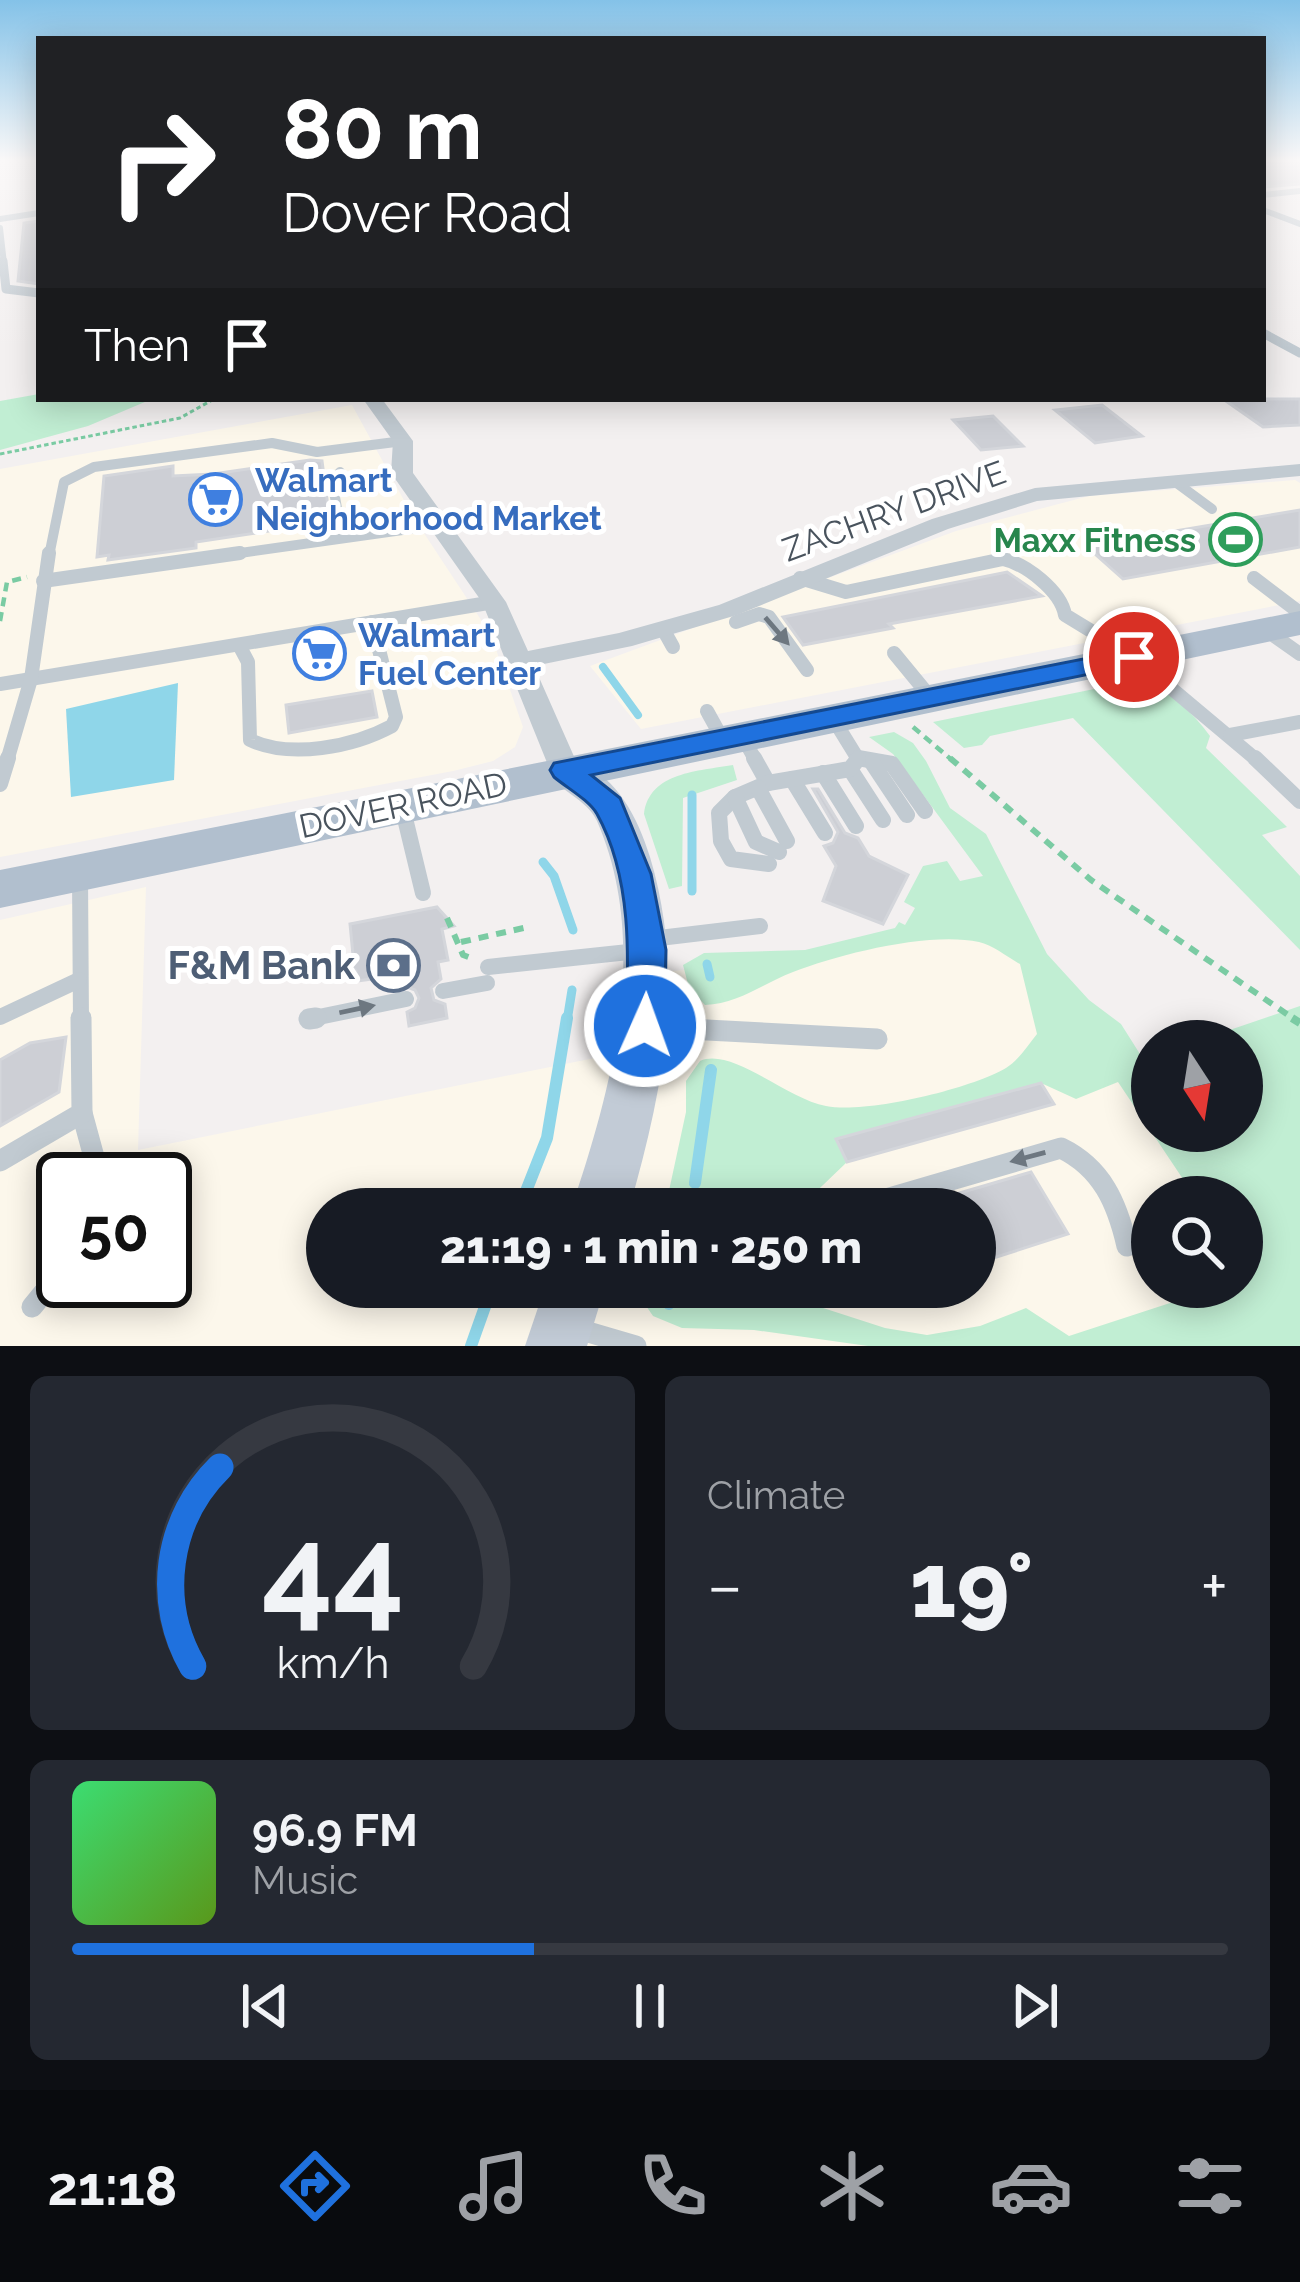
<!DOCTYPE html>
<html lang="en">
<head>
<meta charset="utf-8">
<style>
	body { margin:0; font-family:Raleway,sans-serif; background:#242831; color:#f1f3f6; height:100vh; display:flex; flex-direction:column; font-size:45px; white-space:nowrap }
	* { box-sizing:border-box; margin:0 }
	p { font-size:39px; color:#9ea1a6 }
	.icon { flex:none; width:66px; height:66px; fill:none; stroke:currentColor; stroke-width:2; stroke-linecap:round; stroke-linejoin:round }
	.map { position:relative; height:1346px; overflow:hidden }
	.drawer { display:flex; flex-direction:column; gap:30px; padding:30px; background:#0d0f14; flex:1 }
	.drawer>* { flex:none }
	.banner { position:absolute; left:36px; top:36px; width:1230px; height:366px; border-radius:0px; box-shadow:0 6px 30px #0003; background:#202124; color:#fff; overflow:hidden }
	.needle { width:78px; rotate:168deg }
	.fabs { position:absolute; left:1131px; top:1020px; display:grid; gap:24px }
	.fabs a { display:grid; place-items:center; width:132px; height:132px; border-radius:50%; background:#171b24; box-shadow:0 6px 30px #0003; font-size:60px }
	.speed { position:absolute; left:36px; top:1152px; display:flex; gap:24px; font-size:60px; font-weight:700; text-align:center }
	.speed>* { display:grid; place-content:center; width:156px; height:156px; border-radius:50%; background:#171b24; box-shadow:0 6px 30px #0003; line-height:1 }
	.speed .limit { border:6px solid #111; border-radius:18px; background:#fff; color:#111 }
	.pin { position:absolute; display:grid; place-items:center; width:102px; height:102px; color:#fff; margin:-51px; border:6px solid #fff; border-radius:50%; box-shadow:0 3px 12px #0007 }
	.me { position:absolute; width:132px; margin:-66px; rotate:2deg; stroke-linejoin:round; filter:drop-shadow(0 0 9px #0008) }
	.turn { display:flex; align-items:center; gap:42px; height:252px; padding:0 48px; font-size:54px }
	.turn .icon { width:156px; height:156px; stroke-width:2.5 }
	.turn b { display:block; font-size:84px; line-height:102px }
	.then { display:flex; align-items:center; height:114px; padding:0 48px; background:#0003; gap:24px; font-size:45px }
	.big { font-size:90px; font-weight:800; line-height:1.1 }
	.drawer .widget { flex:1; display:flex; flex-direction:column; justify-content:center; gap:18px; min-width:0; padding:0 42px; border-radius:18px; background:#242831 }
	.drawer .dial { align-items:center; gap:0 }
	.dial svg { height:312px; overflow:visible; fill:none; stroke:#363941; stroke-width:7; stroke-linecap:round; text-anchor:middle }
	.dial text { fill:#f1f3f6; stroke:none }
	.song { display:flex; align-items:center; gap:36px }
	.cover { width:144px; height:144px; border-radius:18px; background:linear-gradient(135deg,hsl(140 70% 55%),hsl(90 70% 35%)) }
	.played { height:12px; border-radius:6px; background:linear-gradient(90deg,#1f71de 40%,#363941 40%) }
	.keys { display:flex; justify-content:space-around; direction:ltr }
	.heat { display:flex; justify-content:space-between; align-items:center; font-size:66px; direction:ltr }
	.drawer .tiles { flex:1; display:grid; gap:30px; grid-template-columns:1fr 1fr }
	.widget:last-child { grid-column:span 2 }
	.trip { position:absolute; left:306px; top:1188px; width:690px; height:120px; border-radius:60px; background:#171b24; box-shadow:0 6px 30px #0003; font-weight:800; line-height:120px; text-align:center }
	.dock { display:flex; height:192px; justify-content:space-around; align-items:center; background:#090b0e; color:#9ea1a6 }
	.dock .icon { width:84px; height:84px }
	.dock .current { color:#1f71de }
	.dock b { font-size:54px; color:#f1f3f6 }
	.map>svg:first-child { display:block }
	.commercial { fill:#fcf7eb; fill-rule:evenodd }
	.green { fill:#c1eed3 }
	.water { fill:#8fd6e9 }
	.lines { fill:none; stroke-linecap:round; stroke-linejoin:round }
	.stream-far2 { stroke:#8fd6e9; stroke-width:8 }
	.stream-far1 { stroke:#8fd6e9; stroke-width:9 }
	.stream { stroke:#8fd6e9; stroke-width:12 }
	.building { fill:#cdcfd5; stroke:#d4d6db; stroke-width:3 }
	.path-far3 { stroke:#7acba3; stroke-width:3; stroke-dasharray:4.5 3; stroke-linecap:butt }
	.path-far2 { stroke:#7acba3; stroke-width:4.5; stroke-dasharray:9 6; stroke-linecap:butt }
	.path-far1 { stroke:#7acba3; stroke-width:6; stroke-dasharray:10 8; stroke-linecap:butt }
	.path { stroke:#7acba3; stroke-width:8; stroke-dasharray:14 9; stroke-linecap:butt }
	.lane-far5 { stroke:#c1cad1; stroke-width:6 }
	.lane-far4 { stroke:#c1cad1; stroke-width:9 }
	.lane-far3 { stroke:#c1cad1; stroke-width:10 }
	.lane-far2 { stroke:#c1cad1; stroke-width:14 }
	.lane-far1 { stroke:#c1cad1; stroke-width:16 }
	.lane { stroke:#c1cad1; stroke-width:21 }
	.street { fill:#c1cad1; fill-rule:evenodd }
	.secondary { fill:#c2cbd6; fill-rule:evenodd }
	.primary { fill:#b1bfce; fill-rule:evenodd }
	.oneway { fill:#6d7780 }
	.route { fill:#1f71de; stroke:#144990; stroke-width:3 }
	.labels { text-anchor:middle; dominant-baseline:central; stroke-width:10; stroke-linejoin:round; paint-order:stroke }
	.shop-label { font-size:33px; font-weight:bold; fill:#366cbe; stroke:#fff; text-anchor:start }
	.street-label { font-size:33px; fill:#49535d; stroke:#fff }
	.leisure-label { font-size:33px; font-weight:bold; fill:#27864d; stroke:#fff; text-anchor:end }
	.near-service-label { font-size:39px; font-weight:bold; fill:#4e5e75; stroke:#fff; text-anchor:end }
</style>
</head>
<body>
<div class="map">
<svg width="1300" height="1346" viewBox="0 0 1300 1346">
	<rect width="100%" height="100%" fill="#f3f0f0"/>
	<!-- commercial -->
	<g class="commercial">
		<polygon points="352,405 412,515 491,635 523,727 515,747 493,761 453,771 0,857 0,469"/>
		<polygon points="1295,480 1300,483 1300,601 641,729 590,666 956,531 1089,496"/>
		<path d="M146,887L138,1150L654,1046L658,972L793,962L1005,911L1152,1131H1242L1300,1346H0V920ZM63,1179H165V1281H63ZM1152,1197H1242V1287H1152ZM327,1209H975V1287H327Z"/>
	</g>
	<!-- green -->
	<g class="green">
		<polygon points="39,394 39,399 152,399 88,426 0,450 0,401"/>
		<path d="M1143,679C1169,692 1193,712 1210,736L1206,748L1287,827L1262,835L1300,876V950L1073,718L990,736L982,745L964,748L933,722Z"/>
		<path d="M894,732L913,743L926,761L950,808L986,834L1047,954L1089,1000L1121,1024L1145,1062L1152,1061V1131H1242V1041H1213L1215,1035L1300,1006V1346H868L754,1330L682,1328L653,1316L640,1297L641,1287H758L885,1328L927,1335L980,1326L1026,1308L1069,1336L1219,1287H1242V1197H1195L1118,1082L1076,1099L1041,1083L837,1140L847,1162L798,1209L679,1208L667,1200L686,1112V1081L700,1061C732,1047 787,1099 826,1106C867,1114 970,1089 1006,1068C1018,1061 1028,1045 1037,1034L1020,964C1007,957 993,945 979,942C930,931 839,954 793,972C762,984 738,1004 705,1005L689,988L683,965L704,953L805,950L895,928L899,922L905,925L915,908L904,902L923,866L947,861L960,881L983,876L893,754L869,737Z"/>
		<path d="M733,765L737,780L683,798L682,886L669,889L644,814C649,772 699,771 733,765Z"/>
	</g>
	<!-- water -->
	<polygon class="water" points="178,683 174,780 71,797 66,709"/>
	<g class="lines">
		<!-- stream-far2 -->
		<polyline class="stream-far2" points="603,667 638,715"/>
		<!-- stream-far1 -->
		<g class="stream-far1">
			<polyline points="692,795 692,891"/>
			<polyline points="543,862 554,876 573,930"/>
			<polyline points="707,964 710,977"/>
			<polyline points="567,1021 572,990"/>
		</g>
		<!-- stream -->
		<g class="stream">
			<polyline points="695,1183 711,1070"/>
			<polyline points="519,1209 547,1138 567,1018"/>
			<polyline points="669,1304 673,1287"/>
			<polyline points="471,1346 492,1287"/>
		</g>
	</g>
	<!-- building -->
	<g class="building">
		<polygon points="1263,160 1300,163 1300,184 1263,187"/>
		<polygon points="39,221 39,284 18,281 24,223"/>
		<polygon points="1223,399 1300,399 1300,425 1263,427"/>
		<polygon points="1102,405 1142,436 1095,443 1055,410"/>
		<polygon points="993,416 1023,446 981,450 953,420"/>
		<polygon points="310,460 322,461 330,522 196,542 196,548 108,560 109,555 97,557 104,476 173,466 173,476 213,474"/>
		<polygon points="1300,510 1300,547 1123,579 1086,546"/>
		<polygon points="1007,572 1042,596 889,624 893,628 803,645 783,617"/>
		<polygon points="372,691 377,717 289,733 286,705"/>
		<polygon points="813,789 818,789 845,833 858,838 869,856 908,875 883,924 823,901 836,866 824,846 833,843 838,832"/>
		<polygon points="437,907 454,926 442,929 448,960 438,962 441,979 431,988 434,1000 445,1004 447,1018 409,1026 407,1012 415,1008 419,998 415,990 404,986 402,975 357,981 356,971 344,960 353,955 350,924"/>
		<polygon points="66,1037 59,1092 0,1126 0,1060 30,1043"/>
		<polygon points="1041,1083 1054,1104 847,1162 836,1139"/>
		<polygon points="1031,1172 1068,1234 975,1264 975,1209 905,1209"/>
	</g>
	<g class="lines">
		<!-- path-far3 -->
		<polyline class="path-far3" points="0,454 180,418 214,399"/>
		<!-- path-far2 -->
		<g class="path-far2">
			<polyline points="0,621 7,582 27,577"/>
			<polyline points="913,727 953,761"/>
		</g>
		<!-- path-far1 -->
		<g class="path-far1">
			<polyline points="950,758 1091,880 1297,1021"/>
			<polyline points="447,918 463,955 471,958"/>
			<polyline points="461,942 528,927"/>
		</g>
		<!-- path -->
		<polyline class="path" points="1292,1018 1300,1023"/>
		<!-- lane-far5 -->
		<g class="lane-far5">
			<polyline points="1263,195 1300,191"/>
			<polyline points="1263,210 1300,224"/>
			<polyline points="0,219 39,213"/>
			<polyline points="0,228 4,264"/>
		</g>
		<!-- lane-far4 -->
		<g class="lane-far4">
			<polyline points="3,261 6,289 39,293"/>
			<polyline points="1263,333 1300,353"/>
		</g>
		<!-- lane-far3 -->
		<g class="lane-far3">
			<polyline points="340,472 332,481 340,524 350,537"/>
			<polyline points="1174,481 1212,509"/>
			<polyline points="49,556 64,482 94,467 272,443 317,452 403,441"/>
			<polyline points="219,556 438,525"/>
		</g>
		<!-- lane-far2 -->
		<g class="lane-far2">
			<path d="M800,578L846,592L1003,559C1026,564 1061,591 1065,615L1134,657L1258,761"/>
			<polyline points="1254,578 1300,613"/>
			<polyline points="43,581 240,553"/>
			<polyline points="736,622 759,614 769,617 807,670"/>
			<polyline points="663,629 673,647"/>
			<polyline points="1266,630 1300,654"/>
			<path d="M239,645L248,662L250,740C291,759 353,747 392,726L396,717L372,622"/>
			<polyline points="894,653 931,698"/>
			<polyline points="0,684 494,602"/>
			<polyline points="707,711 723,740"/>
			<polyline points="834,720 858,759 875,761"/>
			<polyline points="1230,735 1300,722"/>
			<polyline points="742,736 756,761"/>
			<polyline points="7,761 31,679 49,553"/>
		</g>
		<!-- lane-far1 -->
		<g class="lane-far1">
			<polyline points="754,758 768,783 735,797 719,813 721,841 731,859 769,864"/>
			<polyline points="858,758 892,764 925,811"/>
			<polyline points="1255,758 1300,801"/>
			<polyline points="871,761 907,815"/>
			<polyline points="850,769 883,820"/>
			<polyline points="823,773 856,826"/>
			<polyline points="792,779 825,833"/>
			<polyline points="768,783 850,769 858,759"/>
			<polyline points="0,784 8,758"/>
			<polyline points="758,788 787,841"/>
			<polyline points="735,797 756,842 779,852"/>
			<polyline points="402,806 423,893"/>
			<polyline points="80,877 81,1021"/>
			<polyline points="651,939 760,926"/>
			<polyline points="488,967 638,951"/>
			<polyline points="443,991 487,983"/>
			<polyline points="0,1017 79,980"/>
			<polyline points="309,1019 406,999"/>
		</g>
		<!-- lane -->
		<g class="lane">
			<polyline points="309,1019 316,1018"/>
			<polyline points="650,1027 877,1039"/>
			<polyline points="82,1113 100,1179"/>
			<polyline points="0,1161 82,1113 81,1018"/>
			<path d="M841,1205L872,1203L1061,1148C1102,1168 1117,1203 1127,1246"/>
			<polyline points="32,1307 63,1269"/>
			<polyline points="578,1329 636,1346"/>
		</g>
		<!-- street -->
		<polygon class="street" points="363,399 382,399 413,441 413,473 506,602 528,651 619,633 719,605 932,519 1035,488 1300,464 1300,476 1037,501 948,529 737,615 632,646 534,666 580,770 576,777 554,777 550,770 482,602 391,473 393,441"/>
		<!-- secondary -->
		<g class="secondary">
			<path d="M565,757C613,770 636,812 650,857C686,977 663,1091 629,1209H571C612,1088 651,945 597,821C586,798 558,791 545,770L551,761Z"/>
			<polygon points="545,1287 605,1287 587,1346 525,1346"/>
		</g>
		<!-- primary -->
		<polygon class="primary" points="1300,611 1300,635 0,908 0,870"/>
	</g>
	<!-- one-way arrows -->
	<defs><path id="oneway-solid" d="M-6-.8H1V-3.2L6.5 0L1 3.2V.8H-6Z" transform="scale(3)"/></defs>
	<g class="oneway">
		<use href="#oneway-solid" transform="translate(777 631) rotate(49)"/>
		<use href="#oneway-solid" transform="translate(357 1009) rotate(-12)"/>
		<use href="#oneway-solid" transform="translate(1028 1157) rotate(165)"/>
	</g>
	<!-- sky -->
	<linearGradient id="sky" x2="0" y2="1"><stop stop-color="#84c2e8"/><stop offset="0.46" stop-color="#faf8f8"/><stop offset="1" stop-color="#faf8f8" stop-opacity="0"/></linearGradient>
	<rect width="1300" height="349" fill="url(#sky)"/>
	<!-- route -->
	<path class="route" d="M1134,649L1148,657L1144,663L591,775L620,798L651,874L666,950L664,1026L658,1038L645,1042L632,1038L626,1026C629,958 632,877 597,814C589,800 567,788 554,777L550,770L554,763Z"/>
	<!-- icons -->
	<defs>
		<symbol id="supermarket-ring" viewBox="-11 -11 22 22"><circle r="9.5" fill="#fff" stroke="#3f7fe0" stroke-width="1.5"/><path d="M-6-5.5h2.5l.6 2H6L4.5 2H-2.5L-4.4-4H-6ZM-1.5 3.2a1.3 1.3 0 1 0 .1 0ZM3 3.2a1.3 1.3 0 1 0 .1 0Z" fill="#3f7fe0"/></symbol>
		<symbol id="stadium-ring" viewBox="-11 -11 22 22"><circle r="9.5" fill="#fff" stroke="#2e9e5b" stroke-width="1.5"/><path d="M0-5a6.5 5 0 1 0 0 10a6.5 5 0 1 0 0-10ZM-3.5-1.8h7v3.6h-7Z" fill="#2e9e5b"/></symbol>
		<symbol id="bank-ring" viewBox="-11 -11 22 22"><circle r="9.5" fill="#fff" stroke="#5c6f8a" stroke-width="1.5"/><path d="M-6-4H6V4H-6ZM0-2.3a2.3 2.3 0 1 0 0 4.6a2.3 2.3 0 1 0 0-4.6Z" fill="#5c6f8a"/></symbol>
	</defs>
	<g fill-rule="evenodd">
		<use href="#supermarket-ring" x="186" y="470" width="59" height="59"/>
		<use href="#stadium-ring" x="1206" y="510" width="59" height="59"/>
		<use href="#supermarket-ring" x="290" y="624" width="59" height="59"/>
		<use href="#bank-ring" x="364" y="936" width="59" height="59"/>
	</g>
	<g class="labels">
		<!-- shop labels -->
		<g class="shop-label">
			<text x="255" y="480">Walmart<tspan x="255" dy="38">Neighborhood Market</tspan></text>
			<text x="358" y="635">Walmart<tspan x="358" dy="38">Fuel Center</tspan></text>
		</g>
		<!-- street labels -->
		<g class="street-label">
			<text transform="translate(894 511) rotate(-20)">ZACHRY DRIVE</text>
			<text transform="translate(403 805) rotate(-12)">DOVER ROAD</text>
		</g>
		<!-- leisure labels -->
		<g class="leisure-label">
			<text x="1196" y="540">Maxx Fitness</text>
		</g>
		<!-- near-service labels -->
		<g class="near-service-label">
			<text x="355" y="965">F&amp;M Bank</text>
		</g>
	</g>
</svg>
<div class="fabs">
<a><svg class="needle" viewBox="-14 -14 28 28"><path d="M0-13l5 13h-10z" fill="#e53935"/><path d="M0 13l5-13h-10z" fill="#9ea1a6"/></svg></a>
<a><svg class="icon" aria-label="search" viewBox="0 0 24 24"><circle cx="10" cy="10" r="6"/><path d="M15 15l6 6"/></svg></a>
</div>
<div class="speed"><div class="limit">50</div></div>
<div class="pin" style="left:1134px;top:657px;background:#d93025"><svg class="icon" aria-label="arrive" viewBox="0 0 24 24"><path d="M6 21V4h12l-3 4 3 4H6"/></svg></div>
<svg class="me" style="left:645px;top:1026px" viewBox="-20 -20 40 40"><circle r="17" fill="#1f71de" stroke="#fff" stroke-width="3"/><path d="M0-11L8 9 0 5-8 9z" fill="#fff"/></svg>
<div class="trip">21:19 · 1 min · 250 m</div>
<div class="banner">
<div class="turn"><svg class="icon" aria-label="right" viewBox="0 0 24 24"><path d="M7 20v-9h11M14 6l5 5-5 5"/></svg><div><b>80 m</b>Dover Road</div></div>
<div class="then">Then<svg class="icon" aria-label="arrive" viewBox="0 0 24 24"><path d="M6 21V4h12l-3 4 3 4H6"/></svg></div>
</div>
</div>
<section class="drawer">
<div class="tiles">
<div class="widget dial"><svg viewBox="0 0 100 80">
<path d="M14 69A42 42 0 1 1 86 69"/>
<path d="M14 69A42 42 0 0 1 21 18" stroke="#1f71de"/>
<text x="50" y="56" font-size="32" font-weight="700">44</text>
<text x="50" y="72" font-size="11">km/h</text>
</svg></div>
<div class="widget"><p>Climate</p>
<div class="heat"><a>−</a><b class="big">19°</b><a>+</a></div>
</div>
<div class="widget">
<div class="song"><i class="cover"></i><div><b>96.9 FM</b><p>Music</p></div></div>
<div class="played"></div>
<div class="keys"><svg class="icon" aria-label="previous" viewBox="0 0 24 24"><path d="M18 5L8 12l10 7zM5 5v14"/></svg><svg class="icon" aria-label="pause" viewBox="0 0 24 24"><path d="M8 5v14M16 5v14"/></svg><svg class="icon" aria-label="next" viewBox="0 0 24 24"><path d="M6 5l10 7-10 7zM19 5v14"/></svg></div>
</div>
</div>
</section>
<nav class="dock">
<b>21:18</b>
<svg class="icon current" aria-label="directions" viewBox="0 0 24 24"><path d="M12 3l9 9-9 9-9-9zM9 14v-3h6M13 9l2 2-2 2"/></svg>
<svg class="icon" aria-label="music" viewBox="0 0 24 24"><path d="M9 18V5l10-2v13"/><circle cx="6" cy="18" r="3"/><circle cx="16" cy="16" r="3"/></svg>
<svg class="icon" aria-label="phone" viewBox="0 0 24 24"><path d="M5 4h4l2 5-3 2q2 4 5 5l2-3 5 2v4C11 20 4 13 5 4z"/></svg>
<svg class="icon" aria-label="climate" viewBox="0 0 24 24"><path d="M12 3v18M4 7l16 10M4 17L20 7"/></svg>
<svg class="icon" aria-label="car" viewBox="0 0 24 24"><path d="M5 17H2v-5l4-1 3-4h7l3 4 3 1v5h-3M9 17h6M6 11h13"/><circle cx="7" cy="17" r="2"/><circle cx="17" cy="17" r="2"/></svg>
<svg class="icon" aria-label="filters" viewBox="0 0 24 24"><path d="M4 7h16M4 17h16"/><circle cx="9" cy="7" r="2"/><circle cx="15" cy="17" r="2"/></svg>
</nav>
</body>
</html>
